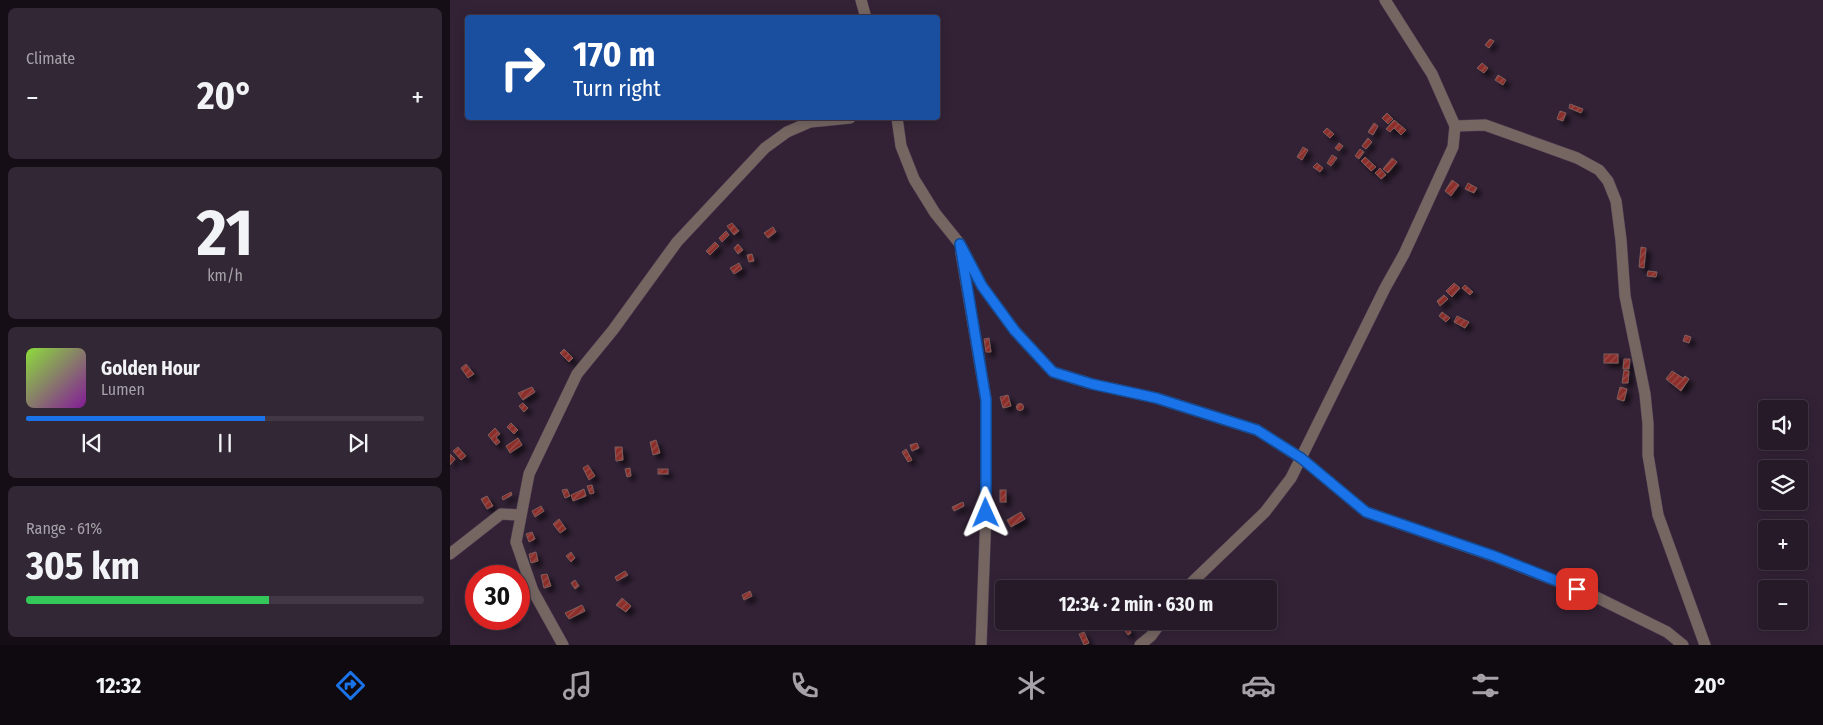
<!DOCTYPE html>
<html lang="en">
<head>
<meta charset="utf-8">
<style>
	body { margin:0; font-family:"Fira Sans Condensed",sans-serif; background:#322734; color:#f1f3f6; height:100vh; display:flex; flex-direction:column; font-size:19px; white-space:nowrap }
	* { box-sizing:border-box; margin:0 }
	p { font-size:16px; color:#a4a1a8 }
	.icon { flex:none; width:28px; height:28px; fill:none; stroke:currentColor; stroke-width:2; stroke-linecap:round; stroke-linejoin:round }
	.map { position:relative; flex:1; overflow:hidden }
	.sheet { display:flex; flex-direction:column; gap:8px; padding:8px; background:#150e16; width:450px }
	.sheet>* { flex:none }
	.banner { position:absolute; left:15px; top:15px; width:475px; height:105px; border-radius:5px; box-shadow:0 2px 12px #0003,0 0 0 1px #423845; background:#1a4fa0; color:#fff; overflow:hidden }
	.controls { position:absolute; left:1308px; top:400px; display:grid; gap:10px }
	.controls a { display:grid; place-items:center; width:50px; height:50px; border-radius:5px; background:#261a28; box-shadow:0 2px 12px #0003,0 0 0 1px #423845; font-size:25px }
	.speed { position:absolute; left:15px; top:565px; display:flex; gap:10px; font-size:25px; font-weight:700; text-align:center }
	.speed>* { display:grid; place-content:center; width:65px; height:65px; border-radius:50%; background:#261a28; box-shadow:0 2px 12px #0003,0 0 0 1px #423845; line-height:1 }
	.speed .limit { border:8px solid #d22; background:#fff; color:#111 }
	.pin { position:absolute; display:grid; place-items:center; width:42px; height:42px; color:#fff; margin:-21px; border-radius:10px; box-shadow:0 2px 8px #0006 }
	.me { position:absolute; width:55px; margin:-28px; rotate:359deg; stroke-linejoin:round; filter:drop-shadow(0 0 4px #0008) }
	.turn { display:flex; align-items:center; gap:18px; height:105px; padding:0 25px; font-size:22px }
	.turn .icon { width:65px; height:65px; stroke-width:2.5 }
	.turn b { display:block; font-size:35px; line-height:42px }
	.big { font-size:38px; font-weight:700; line-height:1.1 }
	.sheet .widget { flex:1; display:flex; flex-direction:column; justify-content:center; gap:8px; min-width:0; padding:0 18px; border-radius:8px; background:#322734 }
	.sheet .dial { align-items:center; gap:0 }
	.dial b { font-size:65px; line-height:1 }
	.song { display:flex; align-items:center; gap:15px }
	.cover { width:60px; height:60px; border-radius:8px; background:linear-gradient(135deg,hsl(90 70% 55%),hsl(290 70% 35%)) }
	.played { height:5px; border-radius:2px; background:linear-gradient(90deg,#1a73e8 60%,#423845 60%) }
	.keys { display:flex; justify-content:space-around; direction:ltr }
	.heat { display:flex; justify-content:space-between; align-items:center; font-size:28px; direction:ltr }
	.charge { height:8px; border-radius:4px; background:linear-gradient(90deg,#34c759 61%,#423845 0) }
	.trip { position:absolute; left:545px; top:580px; width:282px; height:50px; border-radius:5px; background:#261a28; box-shadow:0 2px 12px #0003,0 0 0 1px #423845; font-weight:700; line-height:50px; text-align:center }
	.dock { display:flex; height:80px; justify-content:space-around; align-items:center; background:#0f0a10; color:#a4a1a8 }
	.dock .icon { width:35px; height:35px }
	.dock .on { color:#1a73e8 }
	.dock b { font-size:22px; color:#f1f3f6 }
	main { display:flex; flex:1; min-height:0 }
	.map>svg:first-child { display:block }
	.building { fill:url(#building-hatch); stroke:#7e5d5a; filter:url(#shadow) }
	.lines { fill:none; stroke-linecap:round; stroke-linejoin:round }
	.minor-casing { stroke:#4f3f52; stroke-width:12 }
	.minor { stroke:#756662; stroke-width:11 }
	.route-casing { stroke:#114b97; stroke-width:12 }
	.route { stroke:#1a73e8; stroke-width:9 }
</style>
</head>
<body>
<main>
<section class="sheet">
<div class="widget"><p>Climate</p>
<div class="heat"><a>−</a><b class="big">20°</b><a>+</a></div>
</div>
<div class="widget dial"><b>21</b><p>km/h</p></div>
<div class="widget">
<div class="song"><i class="cover"></i><div><b>Golden Hour</b><p>Lumen</p></div></div>
<div class="played"></div>
<div class="keys"><svg class="icon" aria-label="previous" viewBox="0 0 24 24"><path d="M18 5L8 12l10 7zM5 5v14"/></svg><svg class="icon" aria-label="pause" viewBox="0 0 24 24"><path d="M8 5v14M16 5v14"/></svg><svg class="icon" aria-label="next" viewBox="0 0 24 24"><path d="M6 5l10 7-10 7zM19 5v14"/></svg></div>
</div>
<div class="widget"><p>Range · 61%</p><b class="big">305 km</b><div class="charge"></div></div>
</section>
<div class="map">
<svg width="1373" height="645" viewBox="0 0 1373 645">
	<defs>
		<pattern id="building-hatch" width="6" height="6" patternUnits="userSpaceOnUse" patternTransform="scale(1.25)"><rect width="6" height="6" fill="#8b2e2b"/><path d="M-1 1l2-2M0 6l6-6M5 7l2-2" fill="none" stroke="#9b4c4a"/></pattern>
		<filter id="shadow"><feDropShadow dx="4.5" dy="4.5" stdDeviation="2.5" flood-color="#0009"/></filter>
	</defs>
	<rect width="100%" height="100%" fill="#332236"/>
	<!-- building -->
	<g class="building">
		<polygon points="1040,39 1044,41 1039,48 1035,45"/>
		<polygon points="1032,63 1038,68 1034,73 1027,68"/>
		<polygon points="1048,75 1056,80 1053,85 1045,80"/>
		<polygon points="1120,104 1133,109 1131,113 1119,108"/>
		<polygon points="1110,111 1116,113 1113,121 1107,119"/>
		<polygon points="937,113 943,119 938,124 932,118"/>
		<polygon points="944,120 956,130 951,135 944,128 940,132 936,129"/>
		<polygon points="924,123 928,126 923,135 918,132"/>
		<polygon points="877,128 884,134 880,138 873,132"/>
		<polygon points="918,138 922,142 916,149 912,146"/>
		<polygon points="889,143 893,146 889,151 885,148"/>
		<polygon points="853,147 858,150 852,160 847,157"/>
		<polygon points="910,149 914,152 909,159 905,156"/>
		<polygon points="882,155 887,158 881,166 877,163"/>
		<polygon points="915,157 926,167 921,171 911,161"/>
		<polygon points="942,158 947,162 938,173 933,169"/>
		<polygon points="867,163 873,168 870,172 863,167"/>
		<polygon points="930,168 936,175 931,179 925,173"/>
		<polygon points="1002,180 1009,185 1001,196 995,191"/>
		<polygon points="1018,183 1027,188 1024,193 1015,189"/>
		<polygon points="282,223 289,231 284,235 277,226"/>
		<polygon points="323,227 326,232 318,238 314,233"/>
		<polygon points="276,231 279,235 272,242 269,238"/>
		<polygon points="265,242 269,246 260,255 256,251"/>
		<polygon points="288,244 293,250 288,254 284,248"/>
		<polygon points="1191,247 1196,248 1194,268 1189,267"/>
		<polygon points="302,254 304,261 299,262 297,255"/>
		<polygon points="289,263 292,269 284,274 280,268"/>
		<polygon points="1198,271 1207,272 1206,277 1197,276"/>
		<polygon points="1004,283 1010,288 1002,297 996,291"/>
		<polygon points="1015,285 1023,292 1020,295 1012,288"/>
		<polygon points="994,295 998,299 990,306 987,301"/>
		<polygon points="992,312 1000,318 996,322 989,316"/>
		<polygon points="1007,316 1019,322 1015,328 1004,322"/>
		<polygon points="1235,335 1241,337 1239,343 1233,341"/>
		<polygon points="539,338 541,352 536,352 534,339"/>
		<polygon points="114,349 123,358 119,362 110,353"/>
		<rect x="1154" y="354" width="14" height="9"/>
		<polygon points="1174,359 1180,359 1179,369 1173,369"/>
		<polygon points="16,364 24,374 18,378 11,368"/>
		<polygon points="1174,370 1179,371 1178,383 1172,383"/>
		<polygon points="1222,371 1233,378 1235,376 1239,379 1231,391 1216,379"/>
		<polygon points="82,387 85,392 73,400 68,393"/>
		<polygon points="1170,387 1177,389 1174,401 1167,399"/>
		<polygon points="558,395 561,406 553,408 550,397"/>
		<polygon points="73,403 78,408 74,412 69,406"/>
		<circle cx="570" cy="407" r="3.5"/>
		<polygon points="61,423 68,430 64,434 57,427"/>
		<polygon points="45,428 50,434 46,437 50,442 46,445 38,435"/>
		<polygon points="68,438 72,445 60,453 56,446"/>
		<polygon points="206,440 210,453 203,455 200,442"/>
		<polygon points="467,443 469,448 462,451 460,445"/>
		<polygon points="8,447 16,456 11,460 3,451"/>
		<polygon points="165,447 172,447 173,460 166,461"/>
		<polygon points="456,449 462,460 458,462 452,452"/>
		<polygon points="0,454 5,459 0,465"/>
		<polygon points="138,465 145,476 139,480 133,468"/>
		<polygon points="180,468 181,476 177,477 175,469"/>
		<rect x="208" y="469" width="10" height="5"/>
		<polygon points="142,485 144,493 140,494 137,486"/>
		<polygon points="117,489 120,496 115,498 112,490"/>
		<polygon points="134,489 136,496 123,501 121,495"/>
		<rect x="550" y="490" width="6" height="12"/>
		<polygon points="61,492 62,495 53,500 52,497"/>
		<polygon points="37,496 43,506 37,509 31,499"/>
		<polygon points="513,502 514,506 504,511 502,507"/>
		<polygon points="91,506 94,511 85,517 82,511"/>
		<polygon points="571,512 575,519 561,527 557,520"/>
		<polygon points="109,519 116,529 110,533 103,524"/>
		<polygon points="82,532 85,539 79,542 76,534"/>
		<polygon points="86,552 88,561 81,563 79,554"/>
		<polygon points="121,552 125,558 121,562 116,556"/>
		<polygon points="175,571 178,575 167,581 165,577"/>
		<polygon points="97,574 101,586 94,588 91,575"/>
		<polygon points="125,580 129,586 125,589 121,583"/>
		<polygon points="300,591 302,596 294,600 292,595"/>
		<polygon points="172,598 181,606 176,612 166,605"/>
		<polygon points="132,605 135,611 119,619 115,613"/>
		<polygon points="56,619 66,619 57,624"/>
		<polygon points="677,625 681,633 678,635 673,628"/>
		<polygon points="634,632 639,643 634,645 629,634"/>
	</g>
	<g class="lines">
		<defs>
			<g id="minor">
				<polyline points="411,0 416,18"/>
				<polyline points="447,118 451,146 464,179 485,213 510,244 532,286 565,331 603,372 642,384 706,398 807,430 851,458 916,512 1043,556 1144,596 1217,632 1233,645"/>
				<polyline points="1005,126 1035,125 1127,158 1149,170 1158,181 1166,201 1171,240 1175,296 1195,394 1198,424 1198,455 1208,515 1255,645"/>
				<polyline points="511,253 536,400 536,513 531,645"/>
				<polyline points="0,554 51,514 70,515"/>
				<polyline points="735,589 815,512 841,478 935,288 954,254 1003,147 1005,126 982,74 935,0"/>
				<polyline points="113,645 83,591 66,542 79,474 127,374 163,330 227,242 315,148 337,132 360,122 400,118"/>
				<polyline points="690,645 701,636 712,621"/>
			</g>
		</defs>
		<!-- minor casing -->
		<use href="#minor" class="minor-casing"/>
		<!-- minor -->
		<use href="#minor" class="minor"/>
	</g>
	<g class="lines">
		<defs>
			<polyline id="route" points="536,513 536,400 510,244 532,286 565,331 603,372 642,384 706,398 807,430 851,458 916,512 1044,556 1127,589"/>
		</defs>
		<!-- route casing -->
		<use href="#route" class="route-casing"/>
		<!-- route -->
		<use href="#route" class="route"/>
	</g>
</svg>
<div class="controls">
<a><svg class="icon" aria-label="sound" viewBox="0 0 24 24"><path d="M4 9h4l5-4v14l-5-4H4zM17 9q2 3 0 6"/></svg></a>
<a><svg class="icon" aria-label="layers" viewBox="0 0 24 24"><path d="M12 4l9 5-9 5-9-5zM3 14l9 5 9-5"/></svg></a>
<a>+</a>
<a>−</a>
</div>
<div class="speed"><div class="limit">30</div></div>
<div class="pin" style="left:1127px;top:589px;background:#d93025"><svg class="icon" aria-label="arrive" viewBox="0 0 24 24"><path d="M6 21V4h12l-3 4 3 4H6"/></svg></div>
<svg class="me" style="left:536px;top:513px" viewBox="-20 -20 40 40"><path d="M0-17L14 15 0 8-14 15z" fill="#1a73e8" stroke="#fff" stroke-width="4"/></svg>
<div class="trip">12:34 · 2 min · 630 m</div>
<div class="banner">
<div class="turn"><svg class="icon" aria-label="right" viewBox="0 0 24 24"><path d="M7 20v-9h11M14 6l5 5-5 5"/></svg><div><b>170 m</b>Turn right</div></div>
</div>
</div>
</main>
<nav class="dock">
<b>12:32</b>
<svg class="icon on" aria-label="directions" viewBox="0 0 24 24"><path d="M12 3l9 9-9 9-9-9zM9 14v-3h6M13 9l2 2-2 2"/></svg>
<svg class="icon" aria-label="music" viewBox="0 0 24 24"><path d="M9 18V5l10-2v13"/><circle cx="6" cy="18" r="3"/><circle cx="16" cy="16" r="3"/></svg>
<svg class="icon" aria-label="phone" viewBox="0 0 24 24"><path d="M5 4h4l2 5-3 2q2 4 5 5l2-3 5 2v4C11 20 4 13 5 4z"/></svg>
<svg class="icon" aria-label="climate" viewBox="0 0 24 24"><path d="M12 3v18M4 7l16 10M4 17L20 7"/></svg>
<svg class="icon" aria-label="car" viewBox="0 0 24 24"><path d="M5 17H2v-5l4-1 3-4h7l3 4 3 1v5h-3M9 17h6M6 11h13"/><circle cx="7" cy="17" r="2"/><circle cx="17" cy="17" r="2"/></svg>
<svg class="icon" aria-label="filters" viewBox="0 0 24 24"><path d="M4 7h16M4 17h16"/><circle cx="9" cy="7" r="2"/><circle cx="15" cy="17" r="2"/></svg>
<b>20°</b>
</nav>
</body>
</html>
